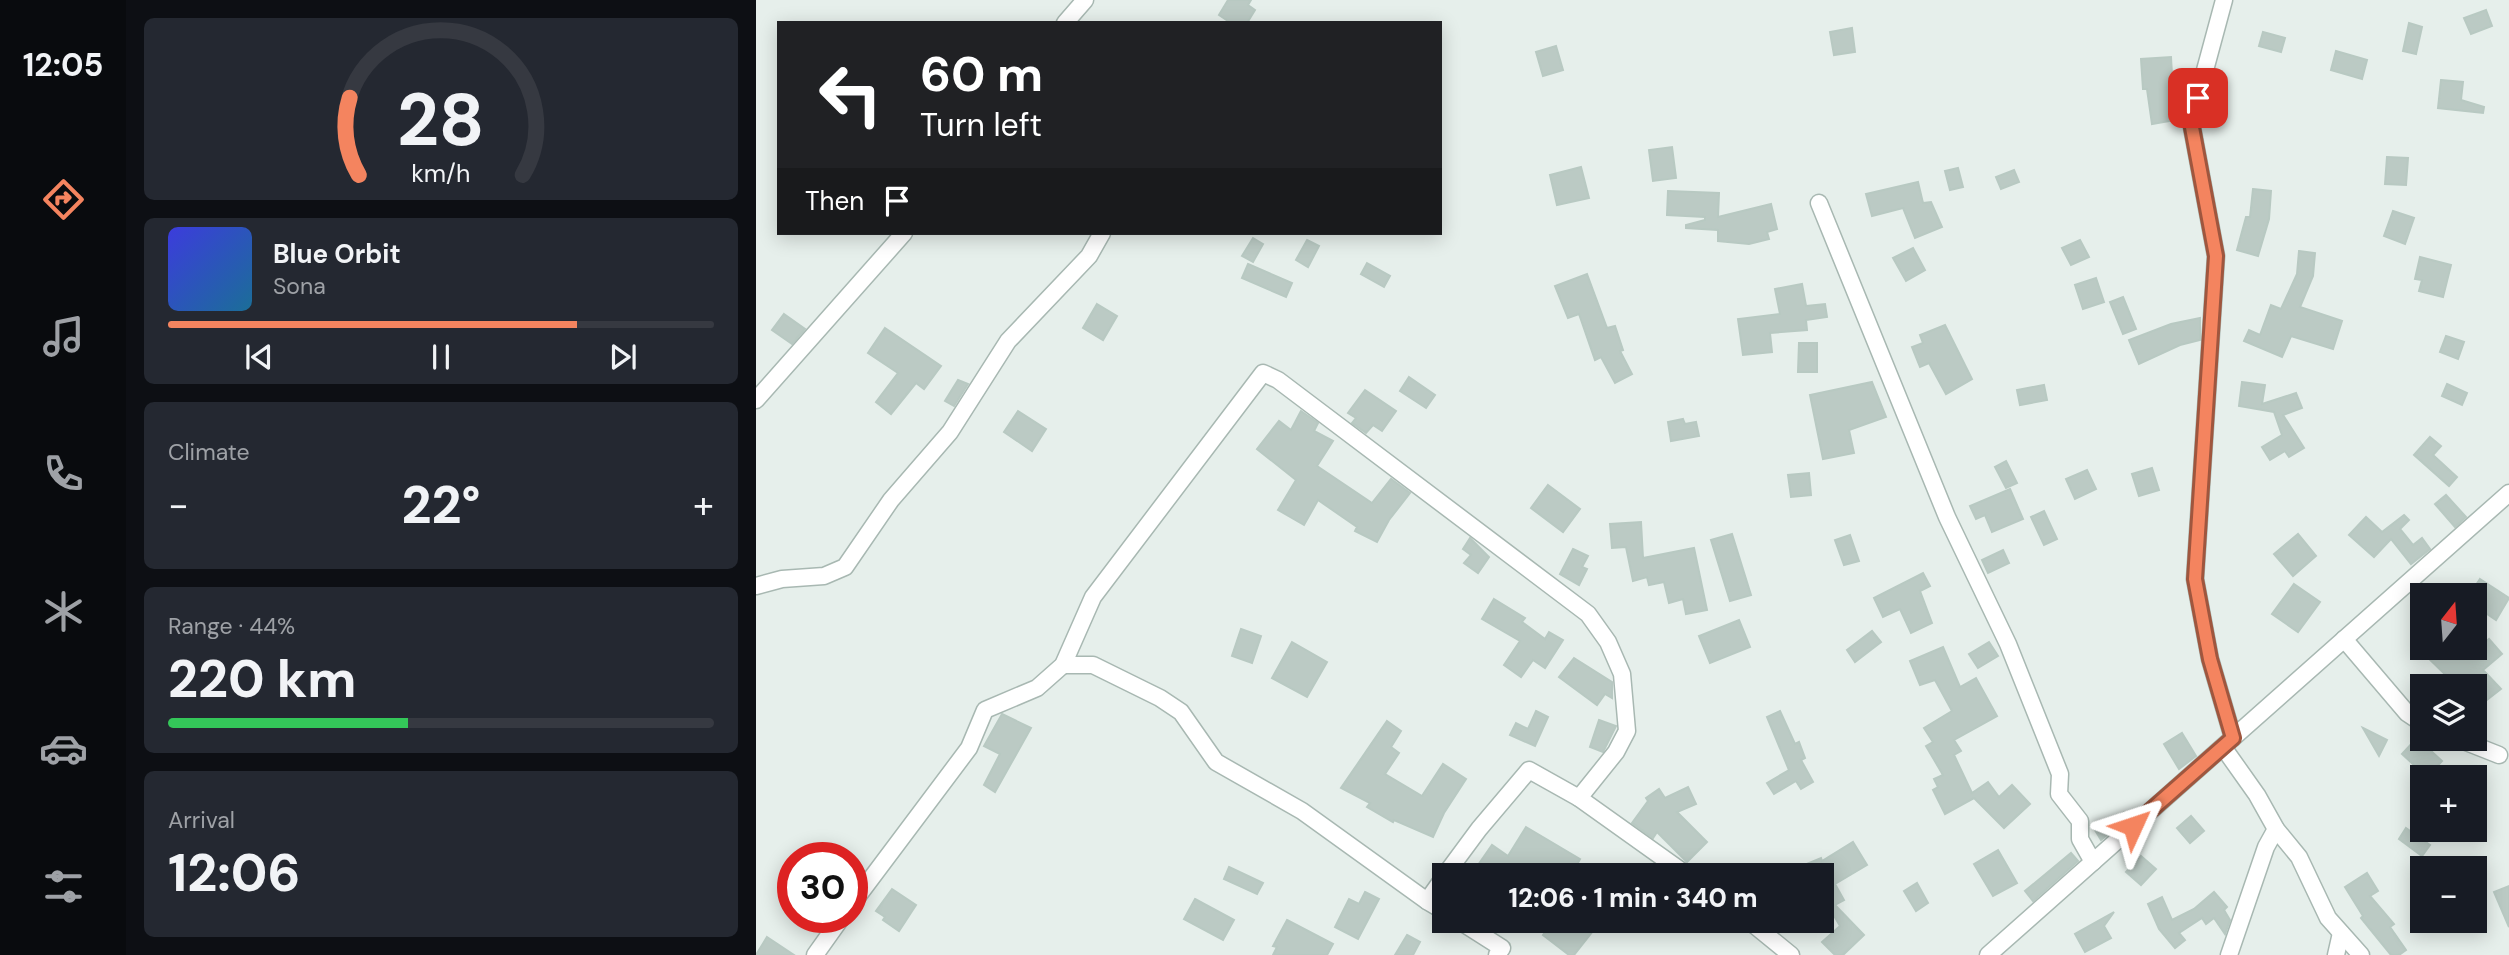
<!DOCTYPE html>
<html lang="en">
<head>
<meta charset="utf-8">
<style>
	body { margin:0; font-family:"DM Sans",sans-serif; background:#242831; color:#f1f3f6; height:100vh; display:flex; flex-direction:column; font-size:26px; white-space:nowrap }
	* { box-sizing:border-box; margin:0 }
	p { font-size:23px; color:#9ea1a6 }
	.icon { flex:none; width:38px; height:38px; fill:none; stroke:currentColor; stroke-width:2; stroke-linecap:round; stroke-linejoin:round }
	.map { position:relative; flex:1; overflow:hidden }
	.side { display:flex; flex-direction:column; gap:18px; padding:18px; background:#0d0f14; width:630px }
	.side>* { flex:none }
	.hud { position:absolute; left:21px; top:21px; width:665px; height:214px; border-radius:0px; box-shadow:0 4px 18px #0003; background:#202124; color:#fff; overflow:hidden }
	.needle { width:46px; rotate:17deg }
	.fabs { position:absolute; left:1654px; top:583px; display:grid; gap:14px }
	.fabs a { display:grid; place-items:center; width:77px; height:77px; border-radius:0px; background:#171b24; box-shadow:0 4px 18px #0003; font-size:35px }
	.speed { position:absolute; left:21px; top:842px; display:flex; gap:14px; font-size:35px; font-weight:700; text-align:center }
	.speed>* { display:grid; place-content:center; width:91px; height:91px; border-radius:50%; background:#171b24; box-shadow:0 4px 18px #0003; line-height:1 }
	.speed .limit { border:10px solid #d22; background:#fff; color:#111 }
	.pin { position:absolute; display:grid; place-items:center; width:60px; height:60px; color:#fff; margin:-30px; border-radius:14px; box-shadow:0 4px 10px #0006 }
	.me { position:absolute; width:77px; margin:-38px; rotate:48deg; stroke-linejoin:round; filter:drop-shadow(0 0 5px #0008) }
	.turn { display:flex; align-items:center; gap:24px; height:147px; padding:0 28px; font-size:32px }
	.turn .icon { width:91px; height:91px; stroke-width:2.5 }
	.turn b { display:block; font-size:49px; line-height:60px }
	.then { display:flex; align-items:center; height:66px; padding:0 28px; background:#0003; gap:14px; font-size:26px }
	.big { font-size:52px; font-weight:800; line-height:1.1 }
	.side .tile { flex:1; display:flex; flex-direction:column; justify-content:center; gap:10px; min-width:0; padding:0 24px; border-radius:10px; background:#242831 }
	.side .dial { align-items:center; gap:0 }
	.dial svg { height:182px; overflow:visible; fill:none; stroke:#363941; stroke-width:7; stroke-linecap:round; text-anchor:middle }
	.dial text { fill:#f1f3f6; stroke:none }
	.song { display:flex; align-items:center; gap:21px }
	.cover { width:84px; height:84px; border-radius:10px; background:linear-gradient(135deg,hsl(240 70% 55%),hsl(200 70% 35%)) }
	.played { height:7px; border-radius:4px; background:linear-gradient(90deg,#f4845f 75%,#363941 75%) }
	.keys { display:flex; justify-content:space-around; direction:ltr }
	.heat { display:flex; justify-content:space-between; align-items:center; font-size:38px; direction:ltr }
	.charge { height:10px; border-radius:5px; background:linear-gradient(90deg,#34c759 44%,#363941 0) }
	.trip { position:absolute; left:676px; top:863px; width:402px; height:70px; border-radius:0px; background:#171b24; box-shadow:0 4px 18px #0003; font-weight:800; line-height:70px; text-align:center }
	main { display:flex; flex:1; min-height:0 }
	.menu { display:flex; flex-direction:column; width:126px; justify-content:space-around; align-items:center; background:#090b0e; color:#9ea1a6 }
	.menu .icon { width:49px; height:49px }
	.menu .on { color:#f4845f }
	.menu b { font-size:32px; color:#f1f3f6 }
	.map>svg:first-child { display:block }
	.building { fill:#bbcac4; stroke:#b8c9c2; stroke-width:2 }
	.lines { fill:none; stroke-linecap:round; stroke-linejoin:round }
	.street-casing { stroke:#a8b8b2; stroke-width:19 }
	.street { stroke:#fff; stroke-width:16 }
	.route-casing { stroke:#9f563e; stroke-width:18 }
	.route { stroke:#f4845f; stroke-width:12 }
</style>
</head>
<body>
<main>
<nav class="menu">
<b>12:05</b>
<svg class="icon on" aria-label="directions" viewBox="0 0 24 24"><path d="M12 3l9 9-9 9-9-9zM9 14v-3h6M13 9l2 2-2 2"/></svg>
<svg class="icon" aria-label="music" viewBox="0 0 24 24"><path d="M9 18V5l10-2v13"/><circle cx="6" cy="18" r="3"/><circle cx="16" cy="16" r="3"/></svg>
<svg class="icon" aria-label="phone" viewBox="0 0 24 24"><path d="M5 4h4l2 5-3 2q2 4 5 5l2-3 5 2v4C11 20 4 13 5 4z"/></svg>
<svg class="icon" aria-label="climate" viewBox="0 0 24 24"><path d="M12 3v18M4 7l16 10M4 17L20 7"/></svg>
<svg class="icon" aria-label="car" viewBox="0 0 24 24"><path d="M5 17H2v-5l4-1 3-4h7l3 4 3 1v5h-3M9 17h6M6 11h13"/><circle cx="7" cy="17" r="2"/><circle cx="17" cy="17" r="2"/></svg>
<svg class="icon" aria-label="filters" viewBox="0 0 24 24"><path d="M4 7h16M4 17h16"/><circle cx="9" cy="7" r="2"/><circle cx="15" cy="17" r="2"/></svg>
</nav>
<section class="side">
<div class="tile dial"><svg viewBox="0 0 100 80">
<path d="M14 69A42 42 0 1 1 86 69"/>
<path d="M14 69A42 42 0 0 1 10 35" stroke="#f4845f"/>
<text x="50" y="56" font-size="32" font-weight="700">28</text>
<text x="50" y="72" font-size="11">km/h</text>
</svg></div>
<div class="tile">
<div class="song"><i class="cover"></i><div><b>Blue Orbit</b><p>Sona</p></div></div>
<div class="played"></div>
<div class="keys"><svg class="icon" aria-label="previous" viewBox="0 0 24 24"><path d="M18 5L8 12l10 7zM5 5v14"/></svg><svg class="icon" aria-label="pause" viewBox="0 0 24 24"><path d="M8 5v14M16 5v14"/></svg><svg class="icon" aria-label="next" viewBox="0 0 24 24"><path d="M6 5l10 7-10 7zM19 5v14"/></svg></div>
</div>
<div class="tile"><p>Climate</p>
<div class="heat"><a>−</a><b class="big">22°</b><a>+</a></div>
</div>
<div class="tile"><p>Range · 44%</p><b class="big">220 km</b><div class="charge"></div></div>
<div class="tile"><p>Arrival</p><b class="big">12:06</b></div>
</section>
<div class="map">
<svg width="1753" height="955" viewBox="0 0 1753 955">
	<rect width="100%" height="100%" fill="#e6efeb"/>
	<!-- building -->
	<g class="building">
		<polygon points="472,0 495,0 492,5 499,10 491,23 475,23 463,15"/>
		<polygon points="1730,10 1736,26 1715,34 1708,18"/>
		<polygon points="1653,23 1666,27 1660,54 1647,51"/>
		<polygon points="1096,28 1099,52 1078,55 1074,32"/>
		<polygon points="1507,32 1529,38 1525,52 1503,46"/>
		<polygon points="800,46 807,70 787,76 780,52"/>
		<polygon points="1580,51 1611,60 1606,79 1575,70"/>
		<polygon points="1415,57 1417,93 1421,92 1425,119 1396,124 1391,89 1387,89 1385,59"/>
		<polygon points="1685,80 1707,82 1705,100 1728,107 1727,113 1682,108"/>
		<polygon points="916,147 920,178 897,181 893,150"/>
		<polygon points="1631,157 1652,158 1650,185 1629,184"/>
		<polygon points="825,167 833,198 801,205 794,175"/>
		<polygon points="1202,168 1207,187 1194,190 1189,171"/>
		<polygon points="1258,170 1263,182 1245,189 1240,177"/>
		<polygon points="1162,182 1167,203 1175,202 1186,227 1159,238 1147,208 1116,216 1110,194"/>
		<polygon points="1497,189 1515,191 1513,219 1502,256 1481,250 1490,217 1494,217"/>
		<polygon points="912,191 963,193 962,217 1015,204 1021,229 1011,232 1013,239 993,244 962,241 962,230 930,228 930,225 949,220 949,217 911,215"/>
		<polygon points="1637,211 1658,218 1649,244 1628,236"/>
		<polygon points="497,238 507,244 497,262 486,256"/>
		<polygon points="551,240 563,246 552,267 540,260"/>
		<polygon points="1324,240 1333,257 1315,265 1306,248"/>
		<polygon points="1157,248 1169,270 1150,281 1137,258"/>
		<polygon points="1543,251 1559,253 1557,276 1544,307 1586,321 1577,349 1535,336 1526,357 1488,341 1493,330 1504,335 1515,305 1525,309 1541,274"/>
		<polygon points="1664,257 1695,265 1687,297 1663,291 1666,280 1659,279"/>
		<polygon points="611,263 634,276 628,287 605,274"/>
		<polygon points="492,264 536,283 530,297 486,278"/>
		<polygon points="831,274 851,328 859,326 867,350 864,351 876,374 859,383 845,357 839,360 823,314 812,318 799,286"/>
		<polygon points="1340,278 1348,302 1327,309 1319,285"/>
		<polygon points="1046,284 1050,306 1069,304 1071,317 1050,320 1051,330 1014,333 1016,352 987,355 982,319 1024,314 1019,289"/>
		<polygon points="1367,297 1380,329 1367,334 1354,302"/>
		<polygon points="341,304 361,316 347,340 327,328"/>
		<polygon points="28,314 49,329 36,344 16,330"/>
		<polygon points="1444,318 1444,340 1424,345 1383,364 1373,340 1415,324"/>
		<polygon points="1189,325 1216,379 1190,394 1173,363 1164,367 1156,347 1167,343 1164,335"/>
		<polygon points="129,328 185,366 168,389 160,383 135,414 120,402 142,373 112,353"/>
		<polygon points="1690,336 1708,342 1702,359 1684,352"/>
		<polygon points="1043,343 1061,343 1061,372 1042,372"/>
		<polygon points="653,377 679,395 670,408 644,391"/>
		<polygon points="202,380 212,384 198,406 189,401"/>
		<polygon points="1116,382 1130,417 1093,430 1098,453 1067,459 1054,395"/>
		<polygon points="1486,382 1509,385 1506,404 1540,393 1546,408 1527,415 1548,448 1533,457 1529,451 1514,460 1506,447 1526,435 1518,412 1483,406"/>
		<polygon points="1691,384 1711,393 1706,405 1686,396"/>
		<polygon points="1288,385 1291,400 1264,405 1261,390"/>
		<polygon points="609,390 640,411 626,431 617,425 610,433 596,423 600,418 592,413"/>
		<polygon points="262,411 290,429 276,451 248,432"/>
		<polygon points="545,411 562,423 558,431 577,441 561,466 616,503 635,479 654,493 633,520 621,542 599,531 601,527 562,500 548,525 522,510 540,480 501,449 523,421 535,430"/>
		<polygon points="927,419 929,424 940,422 943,436 915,441 912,422"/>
		<polygon points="1674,437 1685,446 1677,455 1701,477 1693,486 1658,455"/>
		<polygon points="1250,461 1261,483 1250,488 1239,467"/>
		<polygon points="1396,468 1403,490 1383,496 1376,474"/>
		<polygon points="1331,470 1340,489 1319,499 1310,479"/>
		<polygon points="1053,473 1055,495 1035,497 1032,475"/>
		<polygon points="792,485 824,509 807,532 775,508"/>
		<polygon points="1254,489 1267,519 1236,532 1229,515 1220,519 1214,506"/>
		<polygon points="1690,495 1710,517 1699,527 1679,504"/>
		<polygon points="1288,511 1301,539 1288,545 1275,517"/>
		<polygon points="1648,515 1653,520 1644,529 1657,545 1666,538 1674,549 1655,564 1635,539 1618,557 1593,535 1610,517 1626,532"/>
		<polygon points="885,522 887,558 938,548 951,610 930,614 927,599 913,603 908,582 893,585 891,577 877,581 870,547 856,548 854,524"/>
		<polygon points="976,534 995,595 974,601 955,540"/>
		<polygon points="1542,534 1560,556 1537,576 1518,554"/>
		<polygon points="1094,535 1103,561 1088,565 1079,540"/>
		<polygon points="714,538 733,557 722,573 708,563 715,555 707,549"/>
		<polygon points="817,549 832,556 826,567 831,569 823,585 804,574"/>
		<polygon points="1247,550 1253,563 1232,573 1226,560"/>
		<polygon points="1167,573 1174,586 1164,591 1176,623 1155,633 1144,609 1127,617 1118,598"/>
		<polygon points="1724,579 1753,598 1740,620 1718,605 1718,588"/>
		<polygon points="1538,584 1564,602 1542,632 1516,614"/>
		<polygon points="738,599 769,618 766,622 789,639 793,632 807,640 789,668 777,660 765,677 748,665 764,641 726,619"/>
		<polygon points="983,620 994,647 954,663 943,636"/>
		<polygon points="485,629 505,636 496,663 476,656"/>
		<polygon points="1116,631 1125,642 1099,662 1091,650"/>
		<polygon points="1733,639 1746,654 1727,670 1745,689 1718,710 1718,686 1701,686 1662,648 1703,648 1713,656"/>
		<polygon points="536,642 571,662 551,697 516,678"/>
		<polygon points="1233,642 1242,656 1222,668 1213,654"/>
		<polygon points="1187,647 1204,687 1220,678 1241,716 1198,740 1205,751 1198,755 1216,793 1232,782 1243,797 1256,785 1274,804 1248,828 1218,798 1189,814 1177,790 1182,787 1178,779 1187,775 1170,746 1177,742 1168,728 1196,711 1179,680 1164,685 1154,661"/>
		<polygon points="818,658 856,682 856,698 849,694 841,705 803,677"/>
		<polygon points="780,711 792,717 779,746 754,735 760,723 772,729"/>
		<polygon points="1024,711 1039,744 1043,742 1049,758 1045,760 1057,782 1045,789 1040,781 1018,794 1011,783 1033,770 1011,717"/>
		<polygon points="246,714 275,728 239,792 228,785 244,754 228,746"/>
		<polygon points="843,720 860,726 847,752 834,747"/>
		<polygon points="631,721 645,731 635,747 643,753 629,774 666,796 687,764 710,779 688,813 677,837 638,820 637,822 611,807 614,803 585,788"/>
		<polygon points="1607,728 1631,740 1623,756"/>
		<polygon points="1426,733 1440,756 1423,769 1408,744"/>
		<polygon points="1661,738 1686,761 1671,777 1646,754"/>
		<polygon points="932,787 940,804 921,812 951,842 931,862 901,832 897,838 876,823 892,801 890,798 903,789 909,798"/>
		<polygon points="1368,812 1372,817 1345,840 1339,830"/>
		<polygon points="1435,816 1448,831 1434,843 1421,828"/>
		<polygon points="770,827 824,859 815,875 788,875 773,865 766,875 731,875 720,868 736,845 752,856"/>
		<polygon points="1650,828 1674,845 1666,856 1643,839"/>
		<polygon points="1097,842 1111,865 1079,884 1088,900 1079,905 1108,935 1087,955 1079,955 1066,942 1084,926 1066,895 1066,875 1024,875 1065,858 1066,861"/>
		<polygon points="1242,850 1261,883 1237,896 1218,864"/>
		<polygon points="1315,853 1322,861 1277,901 1269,891"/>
		<polygon points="1385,856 1400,869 1385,885 1370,872"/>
		<polygon points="473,867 507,883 501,894 468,879"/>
		<polygon points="1611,873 1622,891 1614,896 1638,924 1634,927 1650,950 1643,955 1635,955 1605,918 1607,916 1589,887"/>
		<polygon points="1161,883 1172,903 1160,911 1148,891"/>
		<polygon points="1753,886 1753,927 1738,892"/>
		<polygon points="136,889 160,905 143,931 127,920 129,917 120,911"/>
		<polygon points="609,892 623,899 602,939 579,927 593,899 603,904"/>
		<polygon points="1458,892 1471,907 1468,910 1474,920 1469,934 1458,918 1450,924 1446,918 1423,933 1429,940 1419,948 1403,929 1392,904 1406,897 1416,920 1438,909"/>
		<polygon points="439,899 478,920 467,940 428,919"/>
		<polygon points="1358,912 1348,926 1355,938 1329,952 1319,934"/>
		<polygon points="531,920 577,944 571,955 517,955 521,947 517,946"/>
		<polygon points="798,920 823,920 837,931 818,955 813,955 787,935"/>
		<polygon points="651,935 664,942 657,955 639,955"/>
		<polygon points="11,937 38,955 0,955"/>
	</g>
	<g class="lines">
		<defs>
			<g id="street">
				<polyline points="1468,0 1435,122 1460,256 1439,579 1454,659 1477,738"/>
				<polyline points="309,23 329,0"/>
				<polyline points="1063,203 1191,517 1252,644 1304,774 1303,794 1324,821 1324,839 1337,862"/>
				<polyline points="0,400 148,233"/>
				<polyline points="0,586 26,579 68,576 89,567 135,500 194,432 252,341 333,256 346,233"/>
				<polyline points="1588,639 1651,713 1666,723"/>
				<polyline points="307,665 337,665 404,698 425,712 460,762 546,811 671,901"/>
				<polyline points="1700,738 1743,755"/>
				<polyline points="1467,747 1501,795 1520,829 1543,857 1572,918 1605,955"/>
				<polyline points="689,875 723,829 773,770 823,798 931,875"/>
				<polyline points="688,877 671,901 688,911"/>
				<polyline points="96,904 213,748 229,710 281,688 307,665 337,597 507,373 522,380 832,614 852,642 866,674 871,731 860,752 823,798"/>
				<polyline points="702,920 746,948 741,955"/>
				<polyline points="992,920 1035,955"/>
				<polyline points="59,955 86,917"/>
				<polyline points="1232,955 1753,493"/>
				<polyline points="1473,955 1510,847 1520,829"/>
				<polyline points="1580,955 1585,933"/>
			</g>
		</defs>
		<!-- street casing -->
		<use href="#street" class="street-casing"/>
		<!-- street -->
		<use href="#street" class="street"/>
	</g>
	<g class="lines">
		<defs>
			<polyline id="route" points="1377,826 1477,738 1454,659 1439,579 1460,256 1435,122 1442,98"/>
		</defs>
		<!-- route casing -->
		<use href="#route" class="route-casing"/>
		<!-- route -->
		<use href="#route" class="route"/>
	</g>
</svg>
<div class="fabs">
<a><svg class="needle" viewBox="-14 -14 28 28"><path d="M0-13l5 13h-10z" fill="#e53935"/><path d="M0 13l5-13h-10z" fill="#9ea1a6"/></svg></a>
<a><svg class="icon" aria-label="layers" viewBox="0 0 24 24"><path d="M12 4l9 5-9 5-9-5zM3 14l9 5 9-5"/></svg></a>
<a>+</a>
<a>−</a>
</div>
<div class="speed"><div class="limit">30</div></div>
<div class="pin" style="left:1442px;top:98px;background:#d93025"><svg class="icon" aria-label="arrive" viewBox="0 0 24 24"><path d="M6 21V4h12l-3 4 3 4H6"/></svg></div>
<svg class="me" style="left:1377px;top:826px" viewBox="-20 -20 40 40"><path d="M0-17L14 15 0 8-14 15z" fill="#f4845f" stroke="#fff" stroke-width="4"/></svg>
<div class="trip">12:06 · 1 min · 340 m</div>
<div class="hud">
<div class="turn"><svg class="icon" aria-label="left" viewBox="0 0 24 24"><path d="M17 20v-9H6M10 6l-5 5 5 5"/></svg><div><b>60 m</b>Turn left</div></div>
<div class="then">Then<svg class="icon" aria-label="arrive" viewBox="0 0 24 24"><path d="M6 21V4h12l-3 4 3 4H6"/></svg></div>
</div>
</div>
</main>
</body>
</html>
